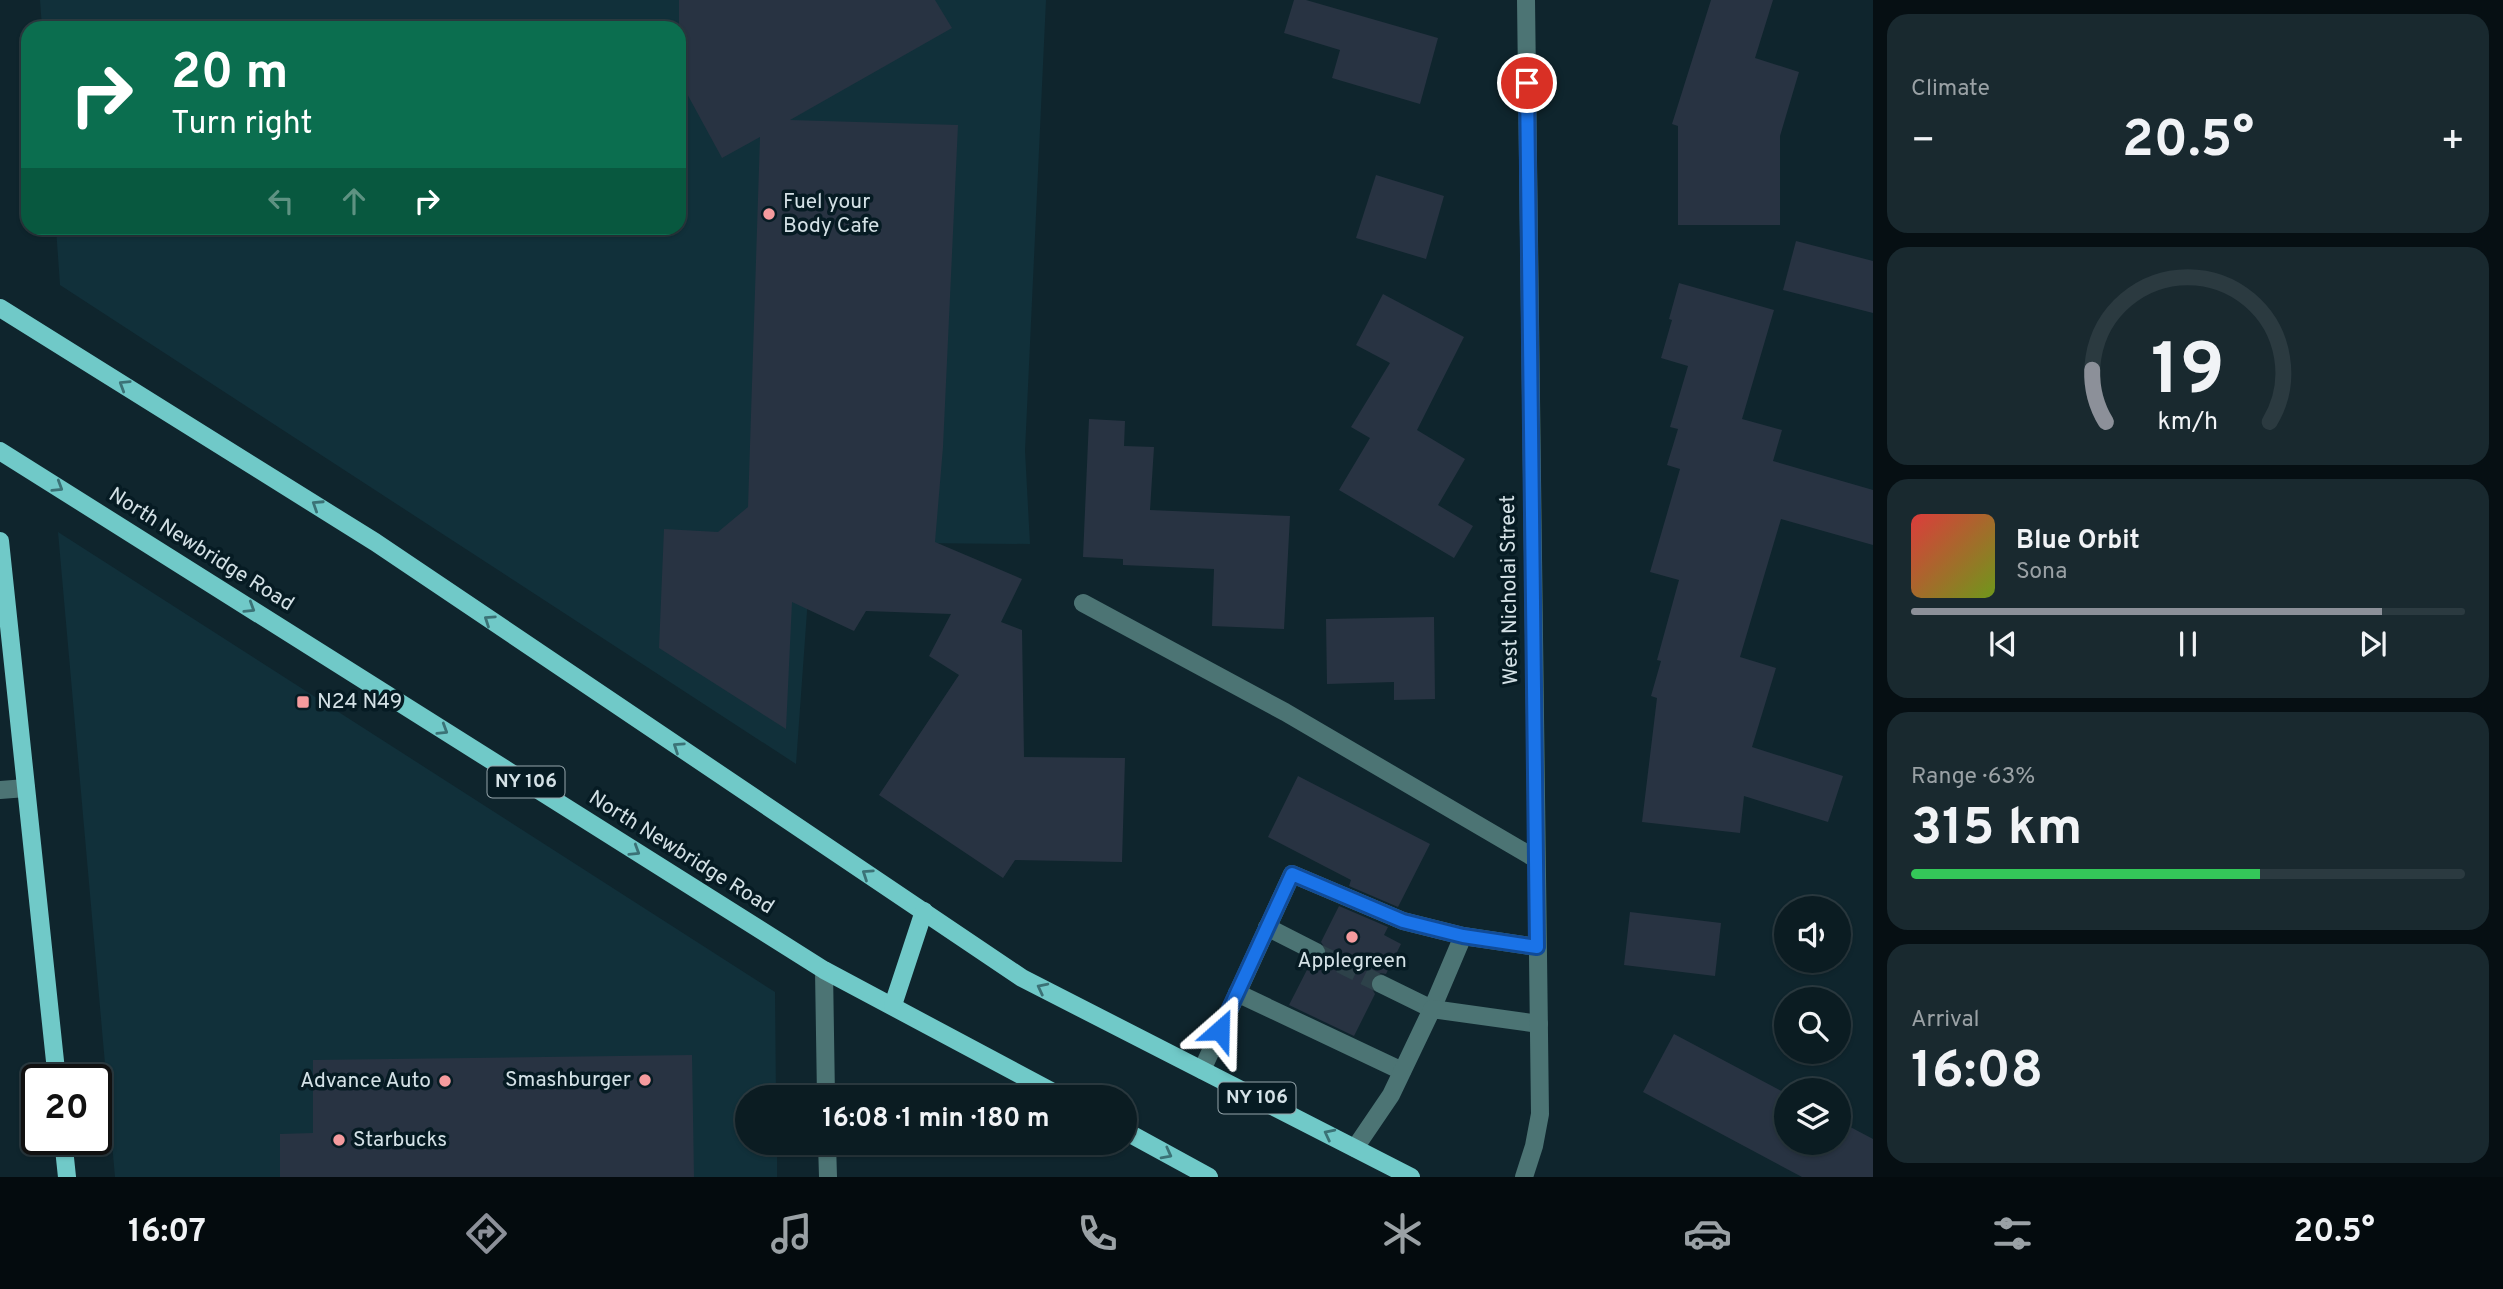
<!DOCTYPE html>
<html lang="en">
<head>
<meta charset="utf-8">
<style>
	body { margin:0; font-family:Overpass,sans-serif; background:#19292f; color:#f1f3f6; height:100vh; display:flex; flex-direction:column; font-size:26px; white-space:nowrap }
	* { box-sizing:border-box; margin:0 }
	p { font-size:23px; color:#9aa1a5 }
	.icon { flex:none; width:38px; height:38px; fill:none; stroke:currentColor; stroke-width:2; stroke-linecap:round; stroke-linejoin:round }
	.map { position:relative; flex:1; overflow:hidden }
	.sheet { display:flex; flex-direction:column; gap:14px; padding:14px; background:#060f13; width:630px }
	.sheet>* { flex:none }
	.guide { position:absolute; left:21px; top:21px; width:665px; height:214px; border-radius:21px; box-shadow:0 2px 5px #0004,0 0 0 2px #2b3a40; background:#0b6e4f; color:#fff; overflow:hidden }
	.tools { position:absolute; left:1774px; top:896px; display:grid; gap:14px }
	.tools a { display:grid; place-items:center; width:77px; height:77px; border-radius:50%; background:#0b1c22; box-shadow:0 2px 5px #0004,0 0 0 2px #2b3a40; font-size:35px }
	.speed { position:absolute; left:21px; top:1064px; display:flex; gap:14px; font-size:35px; font-weight:700; text-align:center }
	.speed>* { display:grid; place-content:center; width:91px; height:91px; border-radius:50%; background:#0b1c22; box-shadow:0 2px 5px #0004,0 0 0 2px #2b3a40; line-height:1 }
	.speed .limit { border:4px solid #111; border-radius:10px; background:#fff; color:#111 }
	.pin { position:absolute; display:grid; place-items:center; width:60px; height:60px; color:#fff; margin:-30px; border:4px solid #fff; border-radius:50%; box-shadow:0 2px 7px #0007 }
	.me { position:absolute; width:77px; margin:-38px; rotate:25deg; stroke-linejoin:round; filter:drop-shadow(0 0 5px #0008) }
	.turn { display:flex; align-items:center; gap:24px; height:147px; padding:0 35px; font-size:32px }
	.turn .icon { width:91px; height:91px; stroke-width:2.5 }
	.turn b { display:block; font-size:49px; line-height:60px }
	.lanes { display:flex; align-items:center; height:66px; padding:0 35px; background:#0003; justify-content:center; gap:35px; direction:ltr }
	.lanes .off { opacity:.35 }
	.big { font-size:52px; font-weight:700; line-height:1.1 }
	.sheet .widget { flex:1; display:flex; flex-direction:column; justify-content:center; gap:10px; min-width:0; padding:0 24px; border-radius:21px; background:#19292f }
	.sheet .dial { align-items:center; gap:0 }
	.dial svg { height:182px; overflow:visible; fill:none; stroke:#2b3a40; stroke-width:7; stroke-linecap:round; text-anchor:middle }
	.dial text { fill:#f1f3f6; stroke:none }
	.song { display:flex; align-items:center; gap:21px }
	.cover { width:84px; height:84px; border-radius:10px; background:linear-gradient(135deg,hsl(0 70% 55%),hsl(80 70% 35%)) }
	.played { height:7px; border-radius:4px; background:linear-gradient(90deg,#8c9099 85%,#2b3a40 85%) }
	.keys { display:flex; justify-content:space-around; direction:ltr }
	.heat { display:flex; justify-content:space-between; align-items:center; font-size:38px; direction:ltr }
	.charge { height:10px; border-radius:5px; background:linear-gradient(90deg,#34c759 63%,#2b3a40 0) }
	.trip { position:absolute; left:735px; top:1085px; width:402px; height:70px; border-radius:35px; background:#0b1c22; box-shadow:0 2px 5px #0004,0 0 0 2px #2b3a40; font-weight:700; line-height:70px; text-align:center }
	.tabs { display:flex; height:112px; justify-content:space-around; align-items:center; background:#040b0e; color:#9aa1a5 }
	.tabs .icon { width:49px; height:49px }
	.tabs .selected { color:#8c9099 }
	.tabs b { font-size:32px; color:#f1f3f6 }
	main { display:flex; flex:1; min-height:0 }
	.map>svg:first-child { display:block }
	.built { fill:#11303a }
	.building { fill:#283342 }
	.lines { fill:none; stroke-linecap:round; stroke-linejoin:round }
	.minor-tunnel { stroke:#2d4149; stroke-width:18; stroke-dasharray:18 9; stroke-linecap:butt }
	.minor { stroke:#4c7474; stroke-width:18 }
	.major { stroke:#70c9c8; stroke-width:18 }
	.oneway { stroke:#3b7276 }
	.route-casing { stroke:#114b97; stroke-width:18 }
	.route { stroke:#1a73e8; stroke-width:12 }
	.poi-dot { fill:#f59b9e; stroke:#061b23; stroke-width:2.5 }
	.labels { text-anchor:middle; dominant-baseline:central; stroke-width:7; stroke-linejoin:round; paint-order:stroke }
	.shield { fill:#061b23; stroke:#96a6ac; stroke-width:2 }
	.shield-label { font-size:19px; font-weight:bold; fill:#d4e1e6 }
	.poi-label { font-size:21px; fill:#d4e1e6; stroke:#061b23; text-anchor:start }
	.street-label { font-size:21px; fill:#d4e1e6; stroke:#061b23 }
</style>
</head>
<body>
<main>
<div class="map">
<svg width="1873" height="1177" viewBox="0 0 1873 1177">
	<rect width="100%" height="100%" fill="#0f252d"/>
	<!-- built -->
	<g class="built">
		<polygon points="40,0 1046,0 1025,451 1030,544 812,542 796,764 60,285 56,228 679,228 679,28 42,28"/>
		<polygon points="58,532 775,992 776,1097 747,1097 747,1143 777,1143 777,1177 115,1177"/>
	</g>
	<!-- building -->
	<g class="building">
		<polygon points="679,0 935,0 952,28 790,120 958,125 943,447 935,542 1022,579 1001,622 1022,630 1024,757 1125,758 1122,862 1015,860 1003,878 879,795 959,675 929,656 951,614 866,611 854,631 792,602 786,729 659,648 664,529 718,532 748,507 760,137 722,158 679,79"/>
		<polygon points="1294,0 1306,0 1438,38 1420,104 1332,78 1340,50 1284,33"/>
		<polygon points="1711,0 1773,0 1755,58 1799,72 1780,136 1780,225 1678,225 1678,126 1672,124"/>
		<polygon points="1376,175 1444,196 1426,259 1356,238"/>
		<polygon points="1796,241 1873,261 1873,313 1783,290"/>
		<polygon points="1679,283 1774,310 1742,419 1782,430 1773,461 1873,490 1873,545 1781,519 1740,657 1776,668 1752,747 1843,776 1828,822 1744,796 1740,833 1642,822 1657,698 1651,696 1661,661 1657,660 1679,580 1650,572 1680,469 1667,465 1678,429 1670,427 1688,366 1661,358 1672,320 1669,319"/>
		<polygon points="1383,294 1464,337 1417,430 1465,459 1438,505 1473,526 1454,558 1339,490 1370,438 1351,427 1390,363 1356,345"/>
		<polygon points="1089,419 1125,421 1124,446 1154,447 1150,510 1290,516 1284,629 1212,626 1214,569 1123,565 1123,559 1083,557"/>
		<polygon points="1434,617 1435,699 1394,700 1394,682 1327,684 1326,619"/>
		<polygon points="1298,776 1430,844 1398,907 1349,886 1351,880 1268,837"/>
		<polygon points="1339,906 1388,927 1384,935 1401,944 1386,974 1380,973 1371,978 1370,985 1375,994 1354,1036 1289,1005 1311,962 1317,963 1326,958 1327,951 1321,942"/>
		<polygon points="1630,912 1721,923 1715,976 1624,965"/>
		<polygon points="1674,1034 1787,1094 1787,1143 1839,1143 1839,1121 1873,1139 1873,1177 1802,1177 1643,1092"/>
		<polygon points="692,1055 694,1177 280,1177 280,1134 313,1133 313,1060"/>
	</g>
	<g class="lines">
		<!-- minor-tunnel -->
		<polyline class="minor-tunnel" points="1316,952 1381,984"/>
		<!-- minor -->
		<g class="minor">
			<polyline points="1083,603 1285,712 1536,859"/>
			<polyline points="0,790 26,788"/>
			<polyline points="1267,927 1316,952"/>
			<polyline points="824,970 826,1097"/>
			<polyline points="1381,984 1432,1009 1463,936"/>
			<polyline points="1237,993 1402,1071"/>
			<polyline points="1202,1070 1292,874 1403,921 1463,936 1537,947"/>
			<polyline points="827,1143 828,1177"/>
			<polyline points="1355,1148 1391,1095 1432,1009 1539,1024"/>
			<polyline points="1524,1177 1534,1146 1540,1114 1526,0"/>
		</g>
		<!-- major -->
		<g class="major">
			<polyline points="0,308 375,542 1022,978 1411,1177"/>
			<polyline points="0,451 824,970 1062,1097"/>
			<polyline points="0,541 57,1080"/>
			<polyline points="893,1005 924,911"/>
			<polyline points="1125,1131 1209,1177"/>
			<polyline points="63,1139 67,1177"/>
		</g>
	</g>
	<!-- one-way arrows -->
	<defs><path id="oneway-chevron" d="M-2-3.5L2.5 0L-2 3.5" fill="none" stroke-width="1.6" stroke-linecap="round" stroke-linejoin="round" transform="scale(1.75)"/></defs>
	<g class="oneway">
		<use href="#oneway-chevron" transform="translate(124 385) rotate(-148)"/>
		<use href="#oneway-chevron" transform="translate(58 487) rotate(32)"/>
		<use href="#oneway-chevron" transform="translate(317 505) rotate(-147)"/>
		<use href="#oneway-chevron" transform="translate(250 608) rotate(32)"/>
		<use href="#oneway-chevron" transform="translate(489 620) rotate(-146)"/>
		<use href="#oneway-chevron" transform="translate(443 730) rotate(32)"/>
		<use href="#oneway-chevron" transform="translate(678 747) rotate(-146)"/>
		<use href="#oneway-chevron" transform="translate(635 851) rotate(32)"/>
		<use href="#oneway-chevron" transform="translate(867 874) rotate(-146)"/>
		<use href="#oneway-chevron" transform="translate(1042 988) rotate(-153)"/>
		<use href="#oneway-chevron" transform="translate(1329 1134) rotate(-153)"/>
		<use href="#oneway-chevron" transform="translate(1167 1154) rotate(28)"/>
	</g>
	<g class="lines">
		<defs>
			<polyline id="route" points="1220,1030 1292,874 1403,921 1463,936 1537,947 1527,83"/>
		</defs>
		<!-- route casing -->
		<use href="#route" class="route-casing"/>
		<!-- route -->
		<use href="#route" class="route"/>
	</g>
	<!-- markers -->
	<g class="poi-dot">
		<circle cx="769" cy="214" r="7"/>
		<rect x="296" y="695" width="14" height="14" rx="3.5"/>
		<circle cx="1352" cy="937" r="7"/>
		<circle cx="645" cy="1080" r="7"/>
		<circle cx="445" cy="1081" r="7"/>
		<circle cx="339" cy="1140" r="7"/>
	</g>
	<g class="labels">
		<!-- shield labels -->
		<g class="shield">
			<rect x="487.5" y="766.5" width="77" height="31" rx="5"/>
			<rect x="1218.5" y="1082.5" width="77" height="31" rx="5"/>
		</g>
		<g class="shield-label">
			<text x="526" y="782">NY 106</text>
			<text x="1257" y="1098">NY 106</text>
		</g>
		<!-- poi labels -->
		<g class="poi-label">
			<text x="783" y="202">Fuel your<tspan x="783" dy="24">Body Cafe</tspan></text>
			<text x="317" y="702">N24 N49</text>
			<text x="1352" y="961" text-anchor="middle">Applegreen</text>
			<text x="631" y="1080" text-anchor="end">Smashburger</text>
			<text x="431" y="1081" text-anchor="end">Advance Auto</text>
			<text x="353" y="1140">Starbucks</text>
		</g>
		<!-- street labels -->
		<g class="street-label">
			<text transform="translate(201 550) rotate(32)">North Newbridge Road</text>
			<text transform="translate(1510 590) rotate(-91)">West Nicholai Street</text>
			<text transform="translate(681 853) rotate(32)">North Newbridge Road</text>
		</g>
	</g>
</svg>
<div class="tools">
<a><svg class="icon" aria-label="sound" viewBox="0 0 24 24"><path d="M4 9h4l5-4v14l-5-4H4zM17 9q2 3 0 6"/></svg></a>
<a><svg class="icon" aria-label="search" viewBox="0 0 24 24"><circle cx="10" cy="10" r="6"/><path d="M15 15l6 6"/></svg></a>
<a><svg class="icon" aria-label="layers" viewBox="0 0 24 24"><path d="M12 4l9 5-9 5-9-5zM3 14l9 5 9-5"/></svg></a>
</div>
<div class="speed"><div class="limit">20</div></div>
<div class="pin" style="left:1527px;top:83px;background:#d93025"><svg class="icon" aria-label="arrive" viewBox="0 0 24 24"><path d="M6 21V4h12l-3 4 3 4H6"/></svg></div>
<svg class="me" style="left:1220px;top:1030px" viewBox="-20 -20 40 40"><path d="M0-17L14 15 0 8-14 15z" fill="#1a73e8" stroke="#fff" stroke-width="4"/></svg>
<div class="trip">16:08 · 1 min · 180 m</div>
<div class="guide">
<div class="turn"><svg class="icon" aria-label="right" viewBox="0 0 24 24"><path d="M7 20v-9h11M14 6l5 5-5 5"/></svg><div><b>20 m</b>Turn right</div></div>
<div class="lanes"><svg class="icon off" aria-label="left" viewBox="0 0 24 24"><path d="M17 20v-9H6M10 6l-5 5 5 5"/></svg><svg class="icon off" aria-label="ahead" viewBox="0 0 24 24"><path d="M12 20V5M6 11l6-6 6 6"/></svg><svg class="icon" aria-label="right" viewBox="0 0 24 24"><path d="M7 20v-9h11M14 6l5 5-5 5"/></svg></div>
</div>
</div>
<section class="sheet">
<div class="widget"><p>Climate</p>
<div class="heat"><a>−</a><b class="big">20.5°</b><a>+</a></div>
</div>
<div class="widget dial"><svg viewBox="0 0 100 80">
<path d="M14 69A42 42 0 1 1 86 69"/>
<path d="M14 69A42 42 0 0 1 8 46" stroke="#8c9099"/>
<text x="50" y="56" font-size="32" font-weight="700">19</text>
<text x="50" y="72" font-size="11">km/h</text>
</svg></div>
<div class="widget">
<div class="song"><i class="cover"></i><div><b>Blue Orbit</b><p>Sona</p></div></div>
<div class="played"></div>
<div class="keys"><svg class="icon" aria-label="previous" viewBox="0 0 24 24"><path d="M18 5L8 12l10 7zM5 5v14"/></svg><svg class="icon" aria-label="pause" viewBox="0 0 24 24"><path d="M8 5v14M16 5v14"/></svg><svg class="icon" aria-label="next" viewBox="0 0 24 24"><path d="M6 5l10 7-10 7zM19 5v14"/></svg></div>
</div>
<div class="widget"><p>Range · 63%</p><b class="big">315 km</b><div class="charge"></div></div>
<div class="widget"><p>Arrival</p><b class="big">16:08</b></div>
</section>
</main>
<nav class="tabs">
<b>16:07</b>
<svg class="icon selected" aria-label="directions" viewBox="0 0 24 24"><path d="M12 3l9 9-9 9-9-9zM9 14v-3h6M13 9l2 2-2 2"/></svg>
<svg class="icon" aria-label="music" viewBox="0 0 24 24"><path d="M9 18V5l10-2v13"/><circle cx="6" cy="18" r="3"/><circle cx="16" cy="16" r="3"/></svg>
<svg class="icon" aria-label="phone" viewBox="0 0 24 24"><path d="M5 4h4l2 5-3 2q2 4 5 5l2-3 5 2v4C11 20 4 13 5 4z"/></svg>
<svg class="icon" aria-label="climate" viewBox="0 0 24 24"><path d="M12 3v18M4 7l16 10M4 17L20 7"/></svg>
<svg class="icon" aria-label="car" viewBox="0 0 24 24"><path d="M5 17H2v-5l4-1 3-4h7l3 4 3 1v5h-3M9 17h6M6 11h13"/><circle cx="7" cy="17" r="2"/><circle cx="17" cy="17" r="2"/></svg>
<svg class="icon" aria-label="filters" viewBox="0 0 24 24"><path d="M4 7h16M4 17h16"/><circle cx="9" cy="7" r="2"/><circle cx="15" cy="17" r="2"/></svg>
<b>20.5°</b>
</nav>
</body>
</html>
